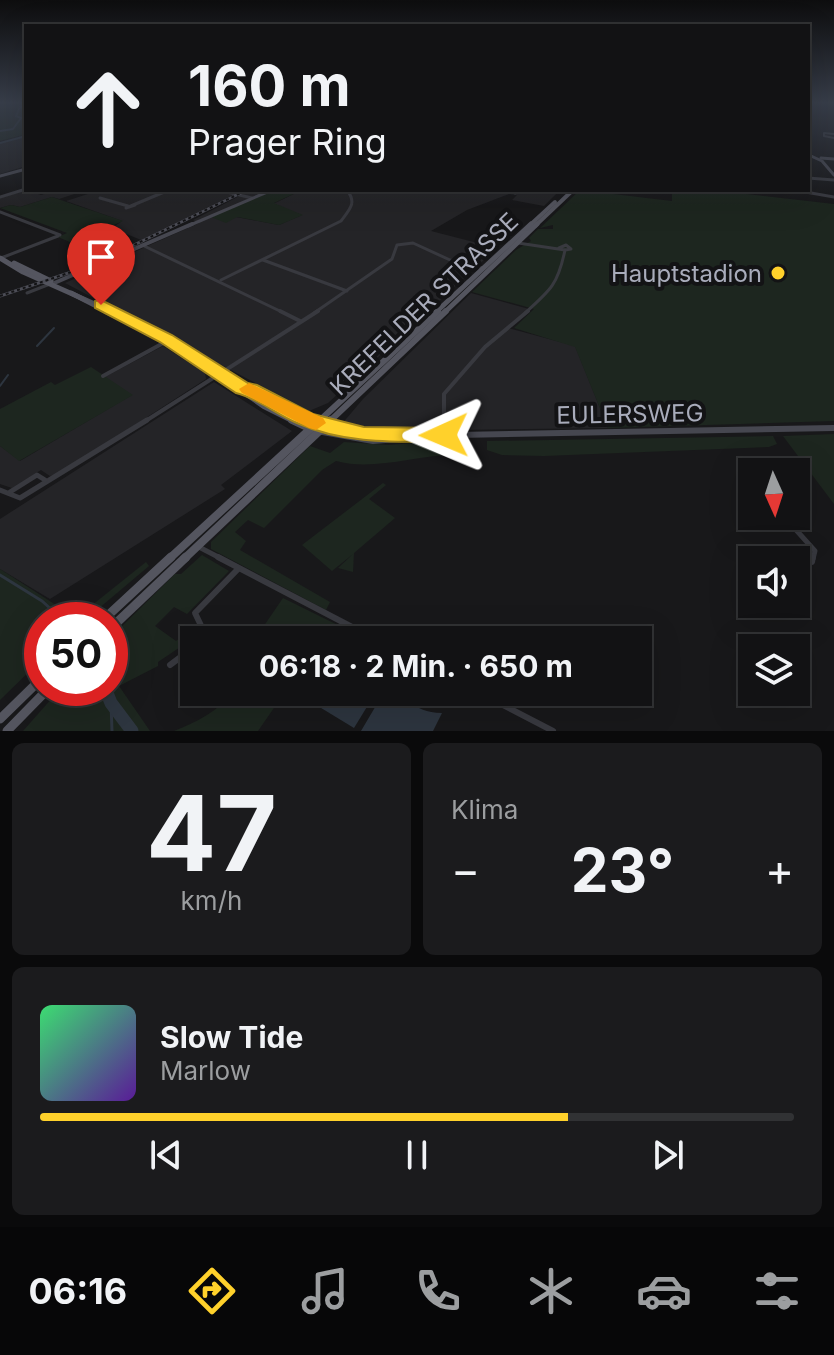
<!DOCTYPE html>
<html lang="de">
<head>
<meta charset="utf-8">
<style>
	body { margin:0; font-family:Inter,sans-serif; background:#1b1b1d; color:#f1f3f6; height:100vh; display:flex; flex-direction:column; font-size:30px; white-space:nowrap }
	* { box-sizing:border-box; margin:0 }
	p { font-size:26px; color:#9c9ea0 }
	.icon { flex:none; width:44px; height:44px; fill:none; stroke:currentColor; stroke-width:2; stroke-linecap:round; stroke-linejoin:round }
	.map { position:relative; height:731px; overflow:hidden }
	.panel { display:flex; flex-direction:column; gap:12px; padding:12px; background:#0a0a0b; flex:1 }
	.panel>* { flex:none }
	.hud { position:absolute; left:24px; top:24px; width:786px; height:168px; border-radius:0px; box-shadow:0 8px 32px #0002,0 0 0 2px #313234; background:#121214; color:#f1f3f6; overflow:hidden }
	.needle { width:52px; rotate:177deg }
	.buttons { position:absolute; left:738px; top:458px; display:grid; gap:16px }
	.buttons a { display:grid; place-items:center; width:72px; height:72px; border-radius:0px; background:#121214; box-shadow:0 8px 32px #0002,0 0 0 2px #313234; font-size:40px }
	.speed { position:absolute; left:24px; top:602px; display:flex; gap:16px; font-size:40px; font-weight:700; text-align:center }
	.speed>* { display:grid; place-content:center; width:104px; height:104px; border-radius:50%; background:#121214; box-shadow:0 8px 32px #0002,0 0 0 2px #313234; line-height:1 }
	.speed .limit { border:12px solid #d22; background:#fff; color:#111 }
	.pin { position:absolute; display:grid; place-items:center; width:68px; height:68px; color:#fff; margin:-82px -34px; border-radius:50% 50% 50% 0; rotate:-45deg; box-shadow:0 0 8px #0007 }
	.pin .icon { rotate:45deg }
	.me { position:absolute; width:88px; margin:-44px; rotate:269deg; stroke-linejoin:round; filter:drop-shadow(0 0 6px #0008) }
	.turn { display:flex; align-items:center; gap:28px; height:168px; padding:0 32px; font-size:36px }
	.turn .icon { width:104px; height:104px; stroke-width:2.5 }
	.turn b { display:block; font-size:56px; line-height:68px }
	.big { font-size:60px; font-weight:700; line-height:1.1 }
	.panel .tile { flex:1; display:flex; flex-direction:column; justify-content:center; gap:12px; min-width:0; padding:0 28px; border-radius:12px; background:#1b1b1d }
	.panel .dial { align-items:center; gap:0 }
	.dial b { font-size:104px; line-height:1 }
	.song { display:flex; align-items:center; gap:24px }
	.cover { width:96px; height:96px; border-radius:12px; background:linear-gradient(135deg,hsl(140 70% 55%),hsl(270 70% 35%)) }
	.played { height:8px; border-radius:4px; background:linear-gradient(90deg,#ffd12b 70%,#313234 70%) }
	.keys { display:flex; justify-content:space-around; direction:ltr }
	.heat { display:flex; justify-content:space-between; align-items:center; font-size:44px; direction:ltr }
	.panel .tiles { flex:1; display:grid; gap:12px; grid-template-columns:1fr 1fr }
	.tile:last-child { grid-column:span 2 }
	.trip { position:absolute; left:180px; top:626px; width:472px; height:80px; border-radius:0px; background:#121214; box-shadow:0 8px 32px #0002,0 0 0 2px #313234; font-weight:700; line-height:80px; text-align:center }
	.menu { display:flex; height:128px; justify-content:space-around; align-items:center; background:#070708; color:#9c9ea0 }
	.menu .icon { width:56px; height:56px }
	.menu .on { color:#ffd12b }
	.menu b { font-size:36px; color:#f1f3f6 }
	.map>svg:first-child { display:block }
	.built { fill:#242427 }
	.green { fill:#1d261f }
	.water { fill:#2d353f }
	.lines { fill:none; stroke-linecap:round; stroke-linejoin:round }
	.stream-far1 { stroke:#2d353f; stroke-width:2 }
	.stream { stroke:#2d353f; stroke-width:3 }
	.river { stroke:#2d353f; stroke-width:13 }
	.street-far4 { stroke:#38393f; stroke-width:2 }
	.street-far3 { stroke:#38393f; stroke-width:3 }
	.street-far2 { stroke:#38393f; stroke-width:4 }
	.street-far1 { stroke:#38393f; stroke-width:5 }
	.street { stroke:#38393f; stroke-width:6 }
	.secondary-far3 { stroke:#464750; stroke-width:2 }
	.secondary-far2 { stroke:#464750; stroke-width:3 }
	.secondary-far1 { stroke:#464750; stroke-width:4 }
	.secondary { stroke:#464750; stroke-width:6 }
	.primary-far4 { stroke:#54555f; stroke-width:4 }
	.primary-far3 { stroke:#54555f; stroke-width:5 }
	.primary-far2 { stroke:#54555f; stroke-width:6 }
	.primary-far1 { stroke:#54555f; stroke-width:8 }
	.primary { stroke:#54555f; stroke-width:9 }
	.rail-casing { stroke:#4b4c55; stroke-width:3 }
	.rail { stroke:#131315; stroke-width:2; stroke-dasharray:3; stroke-linecap:butt }
	.route { fill:#ffd12b; stroke:#a6881c; stroke-width:2 }
	.slow { fill:#f59e0b }
	.poi-dot { fill:#ffd12b; stroke:#131315; stroke-width:3 }
	.labels { text-anchor:middle; dominant-baseline:central; stroke-width:8; stroke-linejoin:round; paint-order:stroke }
	.poi-label { font-size:24px; fill:#a9acbb; stroke:#131315; text-anchor:end }
	.street-label { font-size:24px; fill:#a9acbb; stroke:#131315 }
</style>
</head>
<body>
<div class="map">
<svg width="834" height="731" viewBox="0 0 834 731">
	<rect width="100%" height="100%" fill="#18181a"/>
	<!-- built -->
	<g class="built">
		<polygon points="26,136 26,166 0,174 0,143"/>
		<polygon points="26,190 41,195 57,190 77,193 59,199 52,197 20,207 11,205 0,208 0,198"/>
		<polygon points="84,190 227,190 224,192 233,195 141,240 112,228 122,221 66,201 88,194 82,191"/>
		<polygon points="251,190 275,190 212,217 236,217 279,225 302,215 273,204 302,190 560,190 544,206 512,200 517,195 509,194 467,210 431,231 497,248 328,403 309,411 65,283 199,223 193,220"/>
		<polygon points="471,293 529,309 508,328 575,346 608,428 382,431 341,425 363,399"/>
		<polygon points="163,346 205,373 206,379 59,474 50,476 41,470 12,488 0,484 0,446 20,461 132,395 105,377"/>
		<polygon points="214,382 292,431 221,485 225,489 50,599 0,569 0,519"/>
	</g>
	<!-- green -->
	<g class="green">
		<polygon points="0,102 26,102 26,134 0,141"/>
		<polygon points="275,190 302,190 274,203 303,215 279,225 237,217 226,223 211,217"/>
		<polygon points="580,190 672,201 672,190 712,190 834,204 834,421 608,428 575,347 514,328 534,309 472,292 516,250 531,241 529,238 538,229 553,229 553,225 540,228"/>
		<polygon points="52,197 123,221 72,243 58,237 67,233 0,208 11,205 20,207"/>
		<polygon points="91,367 133,395 19,461 0,446 0,409 51,382 55,385"/>
		<polygon points="834,434 834,504 783,436"/>
		<polygon points="773,436 777,444 769,447 544,456 502,455 487,450 487,441"/>
		<path d="M452,440L451,455C413,456 373,471 336,461L322,470L264,528L248,520L235,532L246,541L240,550L330,602L326,610L211,549V542L310,446L330,453L344,442L388,445Z"/>
		<polygon points="383,483 386,485 369,499 395,518 354,553 353,572 338,568 353,554 332,571 302,545"/>
		<polygon points="202,555 229,571 187,614 174,607 155,626 176,641 190,630 195,637 158,662 158,666 119,686 150,731 23,731 61,688 110,688 110,638 175,574 181,574"/>
		<polygon points="146,562 149,566 85,620 42,620 42,659 0,700 0,569 76,618"/>
		<polygon points="283,598 368,640 343,640 327,632 321,640 259,640 257,636"/>
		<path d="M234,692H285L258,731H174C197,722 218,711 234,692Z"/>
	</g>
	<!-- water -->
	<g class="water">
		<polygon points="306,692 376,692 354,728 303,697"/>
		<path d="M384,692C410,692 410,713 442,713L433,731H361Z"/>
	</g>
	<g class="lines">
		<!-- stream-far1 -->
		<g class="stream-far1">
			<polyline points="0,131 13,129 21,118 16,116 20,107 26,105"/>
			<polyline points="0,143 26,136"/>
			<polyline points="37,346 54,328"/>
			<polyline points="0,386 8,375"/>
		</g>
		<!-- stream -->
		<g class="stream">
			<polyline points="0,575 42,601 63,620"/>
			<polyline points="111,703 112,731"/>
		</g>
		<!-- river -->
		<polyline class="river" points="105,688 111,703 132,731"/>
		<!-- street-far4 -->
		<polyline class="street-far4" points="834,134 824,133 824,136 834,138"/>
		<!-- street-far3 -->
		<g class="street-far3">
			<polyline points="808,178 834,180"/>
			<polyline points="218,190 252,198"/>
			<polyline points="794,190 834,197"/>
			<polyline points="515,193 523,190"/>
			<polyline points="0,197 26,189"/>
			<polyline points="100,198 128,206"/>
			<polyline points="135,205 126,208 169,190"/>
			<polyline points="0,212 60,235"/>
			<polyline points="518,243 565,250 571,249 566,245 559,248"/>
			<polyline points="142,245 284,313"/>
			<polyline points="1,258 58,236"/>
			<polyline points="263,260 347,291"/>
			<path d="M221,280L341,221C350,209 357,203 347,190"/>
			<polyline points="27,293 50,284"/>
			<polyline points="314,313 392,259 397,245 413,243 450,260 483,268"/>
			<path d="M525,313C551,290 558,284 565,250"/>
		</g>
		<!-- street-far2 -->
		<g class="street-far2">
			<polyline points="280,311 300,321"/>
			<polyline points="103,376 167,341"/>
			<polyline points="144,422 318,311"/>
			<polyline points="444,422 444,394 485,347 528,311"/>
		</g>
		<!-- street-far1 -->
		<g class="street-far1">
			<polyline points="444,420 444,434"/>
			<polyline points="0,490 20,498 147,420"/>
			<polyline points="10,492 37,475 45,480"/>
			<polyline points="788,521 815,551 813,559"/>
			<polyline points="197,546 222,559"/>
		</g>
		<!-- street -->
		<g class="street">
			<polyline points="218,557 377,640"/>
			<polyline points="765,560 788,560"/>
			<polyline points="796,563 812,562 813,557"/>
			<polyline points="204,640 207,638 195,613 238,569"/>
			<polyline points="170,665 194,647"/>
			<polyline points="478,692 553,731"/>
		</g>
		<!-- secondary-far3 -->
		<polyline class="secondary-far3" points="808,154 815,158"/>
		<!-- secondary-far2 -->
		<g class="secondary-far2">
			<polyline points="811,156 822,161 834,175"/>
			<polyline points="821,158 834,159"/>
			<polyline points="0,176 26,169"/>
			<polyline points="560,190 571,192"/>
			<polyline points="188,226 272,190"/>
		</g>
		<!-- secondary-far1 -->
		<g class="secondary-far1">
			<polyline points="111,259 192,224"/>
			<polyline points="52,284 112,258"/>
		</g>
		<!-- secondary -->
		<g class="secondary">
			<polyline points="324,426 364,434 404,436 834,428"/>
			<polyline points="317,431 373,441 410,438"/>
		</g>
		<!-- primary-far4 -->
		<g class="primary-far4">
			<polyline points="529,226 555,202"/>
			<polyline points="535,226 573,190"/>
		</g>
		<!-- primary-far3 -->
		<g class="primary-far3">
			<polyline points="0,258 23,272 115,313"/>
			<polyline points="14,263 51,281"/>
			<polyline points="71,293 110,313"/>
			<polyline points="435,313 531,224"/>
			<polyline points="444,313 537,224"/>
		</g>
		<!-- primary-far2 -->
		<g class="primary-far2">
			<polyline points="106,311 167,341"/>
			<polyline points="111,311 166,338 264,406 296,422"/>
			<polyline points="243,389 251,389 313,422"/>
			<polyline points="318,422 438,311"/>
			<polyline points="329,422 446,311"/>
		</g>
		<!-- primary-far1 -->
		<g class="primary-far1">
			<polyline points="292,420 309,428"/>
			<polyline points="309,420 316,423"/>
			<polyline points="169,559 320,420"/>
			<polyline points="184,559 331,420"/>
		</g>
		<!-- primary -->
		<g class="primary">
			<polyline points="103,620 171,557"/>
			<polyline points="110,629 186,557"/>
			<polyline points="0,719 42,678"/>
			<polyline points="7,731 49,688"/>
		</g>
		<defs>
			<polyline id="rail" points="0,296 95,264 247,190"/>
		</defs>
		<!-- rail casing -->
		<use href="#rail" class="rail-casing"/>
		<!-- rail -->
		<use href="#rail" class="rail"/>
	</g>
	<!-- sky -->
	<linearGradient id="sky" x2="0" y2="1"><stop stop-color="#0d0d0e"/><stop offset="0.5" stop-color="#373d49"/><stop offset="1" stop-color="#373d49" stop-opacity="0"/></linearGradient>
	<rect width="834" height="205" fill="url(#sky)"/>
	<!-- route -->
	<path class="route" d="M101,300L172,335L248,383L257,385L313,414L364,427L444,428L451,430L454,435L451,440L444,442C395,442 343,444 297,423C276,414 259,399 236,393L160,342L95,308V301Z"/>
	<!-- slow -->
	<polygon class="slow" points="249,383 323,418 326,423 316,430 309,428 242,393 239,389"/>
	<!-- markers -->
	<circle class="poi-dot" cx="778" cy="273" r="8"/>
	<g class="labels">
		<!-- poi labels -->
		<g class="poi-label">
			<text x="762" y="273">Hauptstadion</text>
		</g>
		<!-- street labels -->
		<g class="street-label">
			<text transform="translate(424 304) rotate(-44)">KREFELDER STRASSE</text>
			<text transform="translate(630 414) rotate(-1)">EULERSWEG</text>
		</g>
	</g>
</svg>
<div class="buttons">
<a><svg class="needle" viewBox="-14 -14 28 28"><path d="M0-13l5 13h-10z" fill="#e53935"/><path d="M0 13l5-13h-10z" fill="#9c9ea0"/></svg></a>
<a><svg class="icon" aria-label="sound" viewBox="0 0 24 24"><path d="M4 9h4l5-4v14l-5-4H4zM17 9q2 3 0 6"/></svg></a>
<a><svg class="icon" aria-label="layers" viewBox="0 0 24 24"><path d="M12 4l9 5-9 5-9-5zM3 14l9 5 9-5"/></svg></a>
</div>
<div class="speed"><div class="limit">50</div></div>
<div class="pin" style="left:101px;top:305px;background:#d93025"><svg class="icon" aria-label="arrive" viewBox="0 0 24 24"><path d="M6 21V4h12l-3 4 3 4H6"/></svg></div>
<svg class="me" style="left:444px;top:435px" viewBox="-20 -20 40 40"><path d="M0-17L14 15 0 8-14 15z" fill="#ffd12b" stroke="#fff" stroke-width="4"/></svg>
<div class="trip">06:18 · 2 Min. · 650 m</div>
<div class="hud">
<div class="turn"><svg class="icon" aria-label="ahead" viewBox="0 0 24 24"><path d="M12 20V5M6 11l6-6 6 6"/></svg><div><b>160 m</b>Prager Ring</div></div>
</div>
</div>
<section class="panel">
<div class="tiles">
<div class="tile dial"><b>47</b><p>km/h</p></div>
<div class="tile"><p>Klima</p>
<div class="heat"><a>−</a><b class="big">23°</b><a>+</a></div>
</div>
<div class="tile">
<div class="song"><i class="cover"></i><div><b>Slow Tide</b><p>Marlow</p></div></div>
<div class="played"></div>
<div class="keys"><svg class="icon" aria-label="previous" viewBox="0 0 24 24"><path d="M18 5L8 12l10 7zM5 5v14"/></svg><svg class="icon" aria-label="pause" viewBox="0 0 24 24"><path d="M8 5v14M16 5v14"/></svg><svg class="icon" aria-label="next" viewBox="0 0 24 24"><path d="M6 5l10 7-10 7zM19 5v14"/></svg></div>
</div>
</div>
</section>
<nav class="menu">
<b>06:16</b>
<svg class="icon on" aria-label="directions" viewBox="0 0 24 24"><path d="M12 3l9 9-9 9-9-9zM9 14v-3h6M13 9l2 2-2 2"/></svg>
<svg class="icon" aria-label="music" viewBox="0 0 24 24"><path d="M9 18V5l10-2v13"/><circle cx="6" cy="18" r="3"/><circle cx="16" cy="16" r="3"/></svg>
<svg class="icon" aria-label="phone" viewBox="0 0 24 24"><path d="M5 4h4l2 5-3 2q2 4 5 5l2-3 5 2v4C11 20 4 13 5 4z"/></svg>
<svg class="icon" aria-label="climate" viewBox="0 0 24 24"><path d="M12 3v18M4 7l16 10M4 17L20 7"/></svg>
<svg class="icon" aria-label="car" viewBox="0 0 24 24"><path d="M5 17H2v-5l4-1 3-4h7l3 4 3 1v5h-3M9 17h6M6 11h13"/><circle cx="7" cy="17" r="2"/><circle cx="17" cy="17" r="2"/></svg>
<svg class="icon" aria-label="filters" viewBox="0 0 24 24"><path d="M4 7h16M4 17h16"/><circle cx="9" cy="7" r="2"/><circle cx="15" cy="17" r="2"/></svg>
</nav>
</body>
</html>
